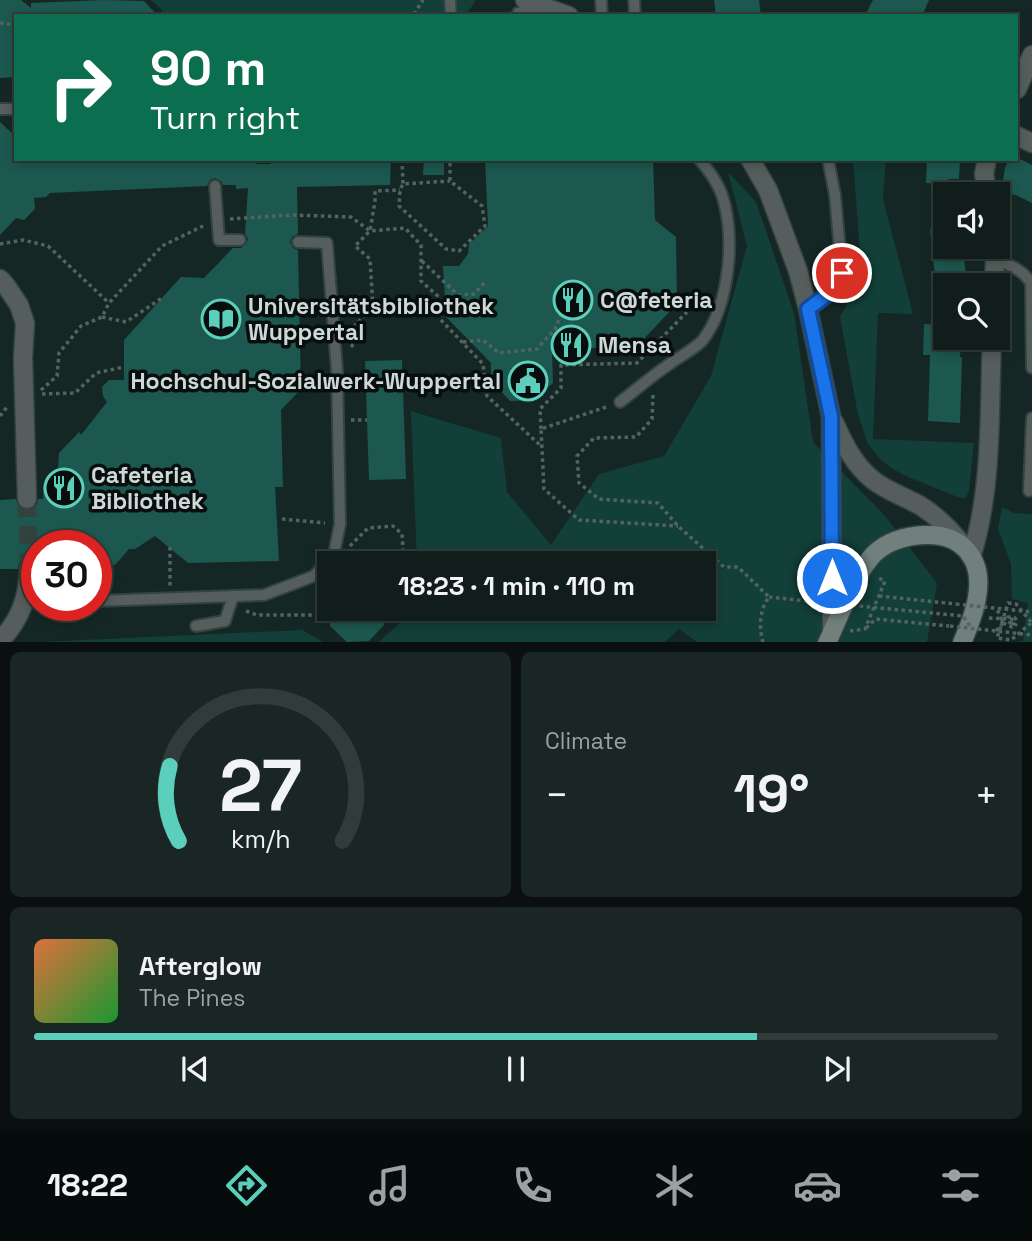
<!DOCTYPE html>
<html lang="en">
<head>
<meta charset="utf-8">
<style>
	body { margin:0; font-family:"Space Grotesk",sans-serif; background:#192624; color:#f1f3f6; height:100vh; display:flex; flex-direction:column; font-size:26px; white-space:nowrap }
	* { box-sizing:border-box; margin:0 }
	p { font-size:23px; color:#9ca2a3 }
	.icon { flex:none; width:38px; height:38px; fill:none; stroke:currentColor; stroke-width:2; stroke-linecap:round; stroke-linejoin:round }
	.map { position:relative; height:642px; overflow:hidden }
	.drawer { display:flex; flex-direction:column; gap:10px; padding:10px; background:#09100f; flex:1 }
	.drawer>* { flex:none }
	.top-card { position:absolute; left:14px; top:14px; width:1004px; height:147px; border-radius:0px; box-shadow:0 4px 10px #0003,0 0 0 2px #303b3a; background:#0b6e4f; color:#fff; overflow:hidden }
	.buttons { position:absolute; left:933px; top:182px; display:grid; gap:14px }
	.buttons a { display:grid; place-items:center; width:77px; height:77px; border-radius:0px; background:#101d1b; box-shadow:0 4px 10px #0003,0 0 0 2px #303b3a; font-size:35px }
	.speed { position:absolute; left:21px; top:530px; display:flex; gap:14px; font-size:35px; font-weight:700; text-align:center }
	.speed>* { display:grid; place-content:center; width:91px; height:91px; border-radius:50%; background:#101d1b; box-shadow:0 4px 10px #0003,0 0 0 2px #303b3a; line-height:1 }
	.speed .limit { border:10px solid #d22; background:#fff; color:#111 }
	.pin { position:absolute; display:grid; place-items:center; width:60px; height:60px; color:#fff; margin:-30px; border:4px solid #fff; border-radius:50%; box-shadow:0 2px 7px #0007 }
	.me { position:absolute; width:77px; margin:-38px; rotate:0deg; stroke-linejoin:round; filter:drop-shadow(0 0 5px #0008) }
	.turn { display:flex; align-items:center; gap:24px; height:147px; padding:0 21px; font-size:32px }
	.turn .icon { width:91px; height:91px; stroke-width:2.5 }
	.turn b { display:block; font-size:49px; line-height:60px }
	.big { font-size:52px; font-weight:700; line-height:1.1 }
	.drawer .widget { flex:1; display:flex; flex-direction:column; justify-content:center; gap:10px; min-width:0; padding:0 24px; border-radius:10px; background:#192624 }
	.drawer .dial { align-items:center; gap:0 }
	.dial svg { height:182px; overflow:visible; fill:none; stroke:#303b3a; stroke-width:7; stroke-linecap:round; text-anchor:middle }
	.dial text { fill:#f1f3f6; stroke:none }
	.song { display:flex; align-items:center; gap:21px }
	.cover { width:84px; height:84px; border-radius:10px; background:linear-gradient(135deg,hsl(20 70% 55%),hsl(130 70% 35%)) }
	.played { height:7px; border-radius:4px; background:linear-gradient(90deg,#5bcebc 75%,#303b3a 75%) }
	.keys { display:flex; justify-content:space-around; direction:ltr }
	.heat { display:flex; justify-content:space-between; align-items:center; font-size:38px; direction:ltr }
	.drawer .tiles { flex:1; display:grid; gap:10px; grid-template-columns:1fr 1fr }
	.widget:last-child { grid-column:span 2 }
	.trip { position:absolute; left:317px; top:551px; width:399px; height:70px; border-radius:0px; background:#101d1b; box-shadow:0 4px 10px #0003,0 0 0 2px #303b3a; font-weight:700; line-height:70px; text-align:center }
	.dock { display:flex; height:112px; justify-content:space-around; align-items:center; background:#060c0b; color:#9ca2a3 }
	.dock .icon { width:49px; height:49px }
	.dock .active { color:#5bcebc }
	.dock b { font-size:32px; color:#f1f3f6 }
	.map>svg:first-child { display:block }
	.green { fill:#123f38 }
	.building { fill:#1c584f }
	.lines { fill:none; stroke-linecap:round; stroke-linejoin:round }
	.minor-tunnel { stroke:#31423f; stroke-width:18; stroke-dasharray:18 9; stroke-linecap:butt }
	.service-casing { stroke:#334341; stroke-width:14 }
	.minor-casing { stroke:#334341; stroke-width:21 }
	.secondary-casing { stroke:#334341; stroke-width:21 }
	.path { stroke:#536360; stroke-width:3.5; stroke-dasharray:3.5 3.5; stroke-linecap:butt }
	.service { stroke:#555e5c; stroke-width:10 }
	.minor { stroke:#555e5c; stroke-width:18 }
	.secondary { stroke:#71807d; stroke-width:18 }
	.path-bridge { stroke:#536360; stroke-width:3.5; stroke-dasharray:3.5 3.5; stroke-linecap:butt }
	.route-casing { stroke:#114b97; stroke-width:18 }
	.route { stroke:#1a73e8; stroke-width:12 }
	.labels { text-anchor:middle; dominant-baseline:central; stroke-width:7; stroke-linejoin:round; paint-order:stroke }
	.poi-label { font-size:23px; font-weight:bold; fill:#ced9d7; stroke:#070e0d; text-anchor:start }
</style>
</head>
<body>
<div class="map">
<svg width="1032" height="643" viewBox="0 0 1032 643">
	<rect width="100%" height="100%" fill="#152724"/>
	<!-- green -->
	<g class="green">
		<polygon points="151,0 476,0 466,15 458,16 162,16 162,10"/>
		<polygon points="853,159 886,159 883,199 913,314 878,313 873,439 974,443 969,490 966,498 960,498 906,476 891,468 879,458 868,444 858,415 840,317 852,295 866,291 860,253"/>
		<polygon points="728,172 756,202 794,313 813,442 885,516 937,583 927,642 697,642 679,629 664,643 378,643 415,609 704,609 704,564 417,563 411,411 501,438 507,492 551,545 599,474 664,456 711,376 747,246"/>
		<polygon points="1002,507 1014,513 1032,514 1032,642 1014,642 1023,641 1028,603 1012,599 1011,564 998,529"/>
		<polygon points="302,630 323,642 41,642"/>
	</g>
	<!-- building -->
	<g class="building">
		<polygon points="0,0 21,0 31,8 31,3 104,0 144,1 158,16 16,16 16,77 0,78"/>
		<polygon points="714,0 759,0 761,16 716,16"/>
		<polygon points="873,0 929,0 922,16 865,16"/>
		<polygon points="0,122 16,137 16,159 252,159 257,164 270,164 274,159 391,159 390,185 297,187 298,234 292,237 290,242 293,248 298,250 301,389 281,410 283,487 275,487 279,561 188,563 155,536 135,549 129,549 115,565 96,566 96,546 37,546 37,561 30,558 25,559 19,563 18,569 0,569 0,500 16,499 18,505 27,510 33,508 37,504 38,499 43,499 43,486 58,469 59,453 79,432 81,435 107,402 103,396 102,387 109,380 124,380 124,340 181,277 204,278 233,248 241,248 246,244 248,239 245,234 248,188 236,189 236,185 223,185 221,181 215,178 210,180 207,186 50,193 46,197 34,198 35,209 24,220 16,218 0,235"/>
		<polygon points="424,159 444,159 444,175 423,175"/>
		<polygon points="485,159 653,159 655,220 676,237 677,304 637,346 552,350 553,383 533,400 510,401 491,380 491,363 446,317 443,266 459,266 468,254 469,244 488,226"/>
		<polygon points="927,159 960,159 959,179 948,179 947,184 926,183"/>
		<polygon points="1009,159 1020,159 1032,165 1032,203 1016,195 1001,193 1005,168"/>
		<polygon points="945,228 945,247 963,247 967,285 936,285 930,229"/>
		<polygon points="924,324 945,325 945,338 961,338 960,357 962,357 960,423 928,421 930,355 923,355"/>
		<polygon points="402,360 406,479 369,480 365,361"/>
		<polygon points="330,609 384,609 384,625 369,641 347,642 330,626"/>
	</g>
	<g class="lines">
		<!-- minor-tunnel -->
		<polyline class="minor-tunnel" points="27,499 29,569"/>
		<defs>
			<g id="service">
				<polyline points="450,0 451,16"/>
				<polyline points="601,0 602,16"/>
				<polyline points="634,0 635,16"/>
				<polyline points="517,16 518,13 542,8"/>
				<polyline points="0,109 16,109"/>
				<polyline points="215,186 219,240 240,240"/>
				<path d="M995,259C1010,265 1023,270 1031,283L1032,368"/>
				<polyline points="808,309 836,288 842,273 835,195 828,159"/>
				<path d="M620,402C637,389 653,375 671,363C681,356 694,349 702,341C730,306 737,231 720,190C715,179 707,168 699,159"/>
				<polyline points="1029,491 1032,418"/>
				<polyline points="96,601 264,595 314,576 334,554 340,524 337,370 327,243 298,242"/>
				<polyline points="196,626 225,621 233,596"/>
			</g>
			<g id="minor">
				<polyline points="525,0 569,16"/>
				<polyline points="1017,89 1032,55"/>
				<polyline points="1017,136 1032,143"/>
				<polyline points="750,159 768,190 798,271 808,309 831,416 832,632"/>
				<polyline points="987,194 984,174 987,159"/>
				<polyline points="994,247 995,259 994,285"/>
				<polyline points="0,279 7,287 19,305 25,323 23,358 27,499"/>
				<path d="M834,422C844,444 854,465 873,480C887,491 905,497 921,506C938,517 952,531 964,547"/>
				<path d="M971,557C993,489 989,409 992,338"/>
				<path d="M0,641C20,620 28,598 29,569"/>
			</g>
			<path id="secondary" d="M827,643C839,618 856,571 875,553C888,541 906,536 924,535C962,533 984,559 977,597C975,613 968,628 962,643"/>
		</defs>
		<!-- service casing -->
		<use href="#service" class="service-casing"/>
		<!-- minor casing -->
		<use href="#minor" class="minor-casing"/>
		<!-- secondary casing -->
		<use href="#secondary" class="secondary-casing"/>
		<!-- path -->
		<g class="path">
			<polyline points="386,16 414,14 423,0"/>
			<polyline points="0,23 16,25"/>
			<polyline points="402,159 403,184"/>
			<polyline points="450,163 450,181 482,206 485,226 459,251 446,249 399,206 400,190 403,184 450,181"/>
			<polyline points="230,219 292,215 351,217 370,231 405,228 421,245 421,281 440,298 440,319 483,364 487,396 541,446"/>
			<polyline points="0,244 23,240 48,246 109,303"/>
			<polyline points="422,261 458,295 474,294 484,283"/>
			<polyline points="102,317 126,322 162,298"/>
			<polyline points="463,342 483,340 499,353 537,349 555,329 564,308"/>
			<polyline points="351,347 355,342 355,325 373,308 370,259 355,246 370,231 375,201 375,191 400,190"/>
			<polyline points="41,390 57,376 59,353 81,326 102,317 109,303 162,246 203,226"/>
			<polyline points="42,394 75,393 96,373 124,367"/>
			<path d="M653,395L652,419L636,437L594,438L577,456L579,483L599,499L658,503L678,526L724,567H738L769,597C759,611 759,627 763,643"/>
			<polyline points="606,407 541,429 544,489 579,520 678,526"/>
			<polyline points="0,416 7,407"/>
			<polyline points="351,420 367,420"/>
			<polyline points="541,429 540,409 561,388 561,365 637,363 687,312"/>
			<polyline points="282,519 325,523"/>
			<polyline points="350,546 368,528 393,526 402,534 404,564"/>
			<polyline points="170,547 170,586"/>
			<polyline points="351,553 352,564"/>
			<polyline points="394,553 404,553"/>
			<polyline points="879,596 956,604"/>
			<polyline points="769,597 797,600"/>
			<polyline points="246,611 257,615 330,615"/>
			<polyline points="989,618 1011,619 1014,620 1014,623 1011,624"/>
			<polyline points="1003,623 1012,627 1015,626"/>
			<polyline points="1031,623 1011,640 997,638 1008,603 1016,604 1032,623"/>
			<polyline points="866,628 876,619 949,626"/>
			<polyline points="850,631 865,629 885,581 876,577"/>
		</g>
		<!-- service -->
		<use href="#service" class="service"/>
		<!-- minor -->
		<use href="#minor" class="minor"/>
		<!-- secondary -->
		<use href="#secondary" class="secondary"/>
		<!-- path-bridge -->
		<g class="path-bridge">
			<polyline points="797,600 963,616 972,629"/>
			<polyline points="956,604 1032,612"/>
			<polyline points="1011,624 1008,620 1008,617 1015,618 1017,622 1015,626"/>
			<polyline points="950,626 1032,635"/>
			<polyline points="996,631 1003,623 997,609"/>
		</g>
	</g>
	<g class="lines">
		<defs>
			<polyline id="route" points="832,578 831,416 808,309 836,288 842,273"/>
		</defs>
		<!-- route casing -->
		<use href="#route" class="route-casing"/>
		<!-- route -->
		<use href="#route" class="route"/>
	</g>
	<!-- icons -->
	<defs>
		<symbol id="restaurant-ring" viewBox="-11 -11 22 22"><circle r="9.5" fill="#070e0d" stroke="#5bcebc" stroke-width="1.5"/><path d="M-5-6h1v4h1v-4h1v4h1v-4h1v5L-1.5 .5V6h-2V.5L-5-1ZM5-6V6H3V1.5H1.5Q1.5-4 5-6Z" fill="#5bcebc"/></symbol>
		<symbol id="library-ring" viewBox="-11 -11 22 22"><circle r="9.5" fill="#070e0d" stroke="#5bcebc" stroke-width="1.5"/><path d="M-6-4Q-3-5.5-.7-3.5V5Q-3 3-6 4ZM6-4Q3-5.5 .7-3.5V5Q3 3 6 4Z" fill="#5bcebc"/></symbol>
		<symbol id="civic-ring" viewBox="-11 -11 22 22"><circle r="9.5" fill="#070e0d" stroke="#5bcebc" stroke-width="1.5"/><path d="M-.6-6.5H3V-4.5H.6V-3L4-1V1h2V6H-6V1h2V-1L-.6-3ZM-1.2 2.5V6h2.4V2.5Z" fill="#5bcebc"/></symbol>
	</defs>
	<g fill-rule="evenodd">
		<use href="#restaurant-ring" x="551" y="278" width="44" height="44"/>
		<use href="#library-ring" x="199" y="297" width="44" height="44"/>
		<use href="#restaurant-ring" x="549" y="323" width="44" height="44"/>
		<use href="#civic-ring" x="506" y="359" width="44" height="44"/>
		<use href="#restaurant-ring" x="42" y="466" width="44" height="44"/>
	</g>
	<g class="labels">
		<!-- poi labels -->
		<g class="poi-label">
			<text x="600" y="300">C@feteria</text>
			<text x="248" y="306">Universitätsbibliothek<tspan x="248" dy="26">Wuppertal</tspan></text>
			<text x="598" y="345">Mensa</text>
			<text x="501" y="381" text-anchor="end">Hochschul-Sozialwerk-Wuppertal</text>
			<text x="91" y="475">Cafeteria<tspan x="91" dy="26">Bibliothek</tspan></text>
		</g>
	</g>
</svg>
<div class="buttons">
<a><svg class="icon" aria-label="sound" viewBox="0 0 24 24"><path d="M4 9h4l5-4v14l-5-4H4zM17 9q2 3 0 6"/></svg></a>
<a><svg class="icon" aria-label="search" viewBox="0 0 24 24"><circle cx="10" cy="10" r="6"/><path d="M15 15l6 6"/></svg></a>
</div>
<div class="speed"><div class="limit">30</div></div>
<div class="pin" style="left:842px;top:273px;background:#d93025"><svg class="icon" aria-label="arrive" viewBox="0 0 24 24"><path d="M6 21V4h12l-3 4 3 4H6"/></svg></div>
<svg class="me" style="left:832px;top:578px" viewBox="-20 -20 40 40"><circle r="17" fill="#1a73e8" stroke="#fff" stroke-width="3"/><path d="M0-11L8 9 0 5-8 9z" fill="#fff"/></svg>
<div class="trip">18:23 · 1 min · 110 m</div>
<div class="top-card">
<div class="turn"><svg class="icon" aria-label="right" viewBox="0 0 24 24"><path d="M7 20v-9h11M14 6l5 5-5 5"/></svg><div><b>90 m</b>Turn right</div></div>
</div>
</div>
<section class="drawer">
<div class="tiles">
<div class="widget dial"><svg viewBox="0 0 100 80">
<path d="M14 69A42 42 0 1 1 86 69"/>
<path d="M14 69A42 42 0 0 1 10 36" stroke="#5bcebc"/>
<text x="50" y="56" font-size="32" font-weight="700">27</text>
<text x="50" y="72" font-size="11">km/h</text>
</svg></div>
<div class="widget"><p>Climate</p>
<div class="heat"><a>−</a><b class="big">19°</b><a>+</a></div>
</div>
<div class="widget">
<div class="song"><i class="cover"></i><div><b>Afterglow</b><p>The Pines</p></div></div>
<div class="played"></div>
<div class="keys"><svg class="icon" aria-label="previous" viewBox="0 0 24 24"><path d="M18 5L8 12l10 7zM5 5v14"/></svg><svg class="icon" aria-label="pause" viewBox="0 0 24 24"><path d="M8 5v14M16 5v14"/></svg><svg class="icon" aria-label="next" viewBox="0 0 24 24"><path d="M6 5l10 7-10 7zM19 5v14"/></svg></div>
</div>
</div>
</section>
<nav class="dock">
<b>18:22</b>
<svg class="icon active" aria-label="directions" viewBox="0 0 24 24"><path d="M12 3l9 9-9 9-9-9zM9 14v-3h6M13 9l2 2-2 2"/></svg>
<svg class="icon" aria-label="music" viewBox="0 0 24 24"><path d="M9 18V5l10-2v13"/><circle cx="6" cy="18" r="3"/><circle cx="16" cy="16" r="3"/></svg>
<svg class="icon" aria-label="phone" viewBox="0 0 24 24"><path d="M5 4h4l2 5-3 2q2 4 5 5l2-3 5 2v4C11 20 4 13 5 4z"/></svg>
<svg class="icon" aria-label="climate" viewBox="0 0 24 24"><path d="M12 3v18M4 7l16 10M4 17L20 7"/></svg>
<svg class="icon" aria-label="car" viewBox="0 0 24 24"><path d="M5 17H2v-5l4-1 3-4h7l3 4 3 1v5h-3M9 17h6M6 11h13"/><circle cx="7" cy="17" r="2"/><circle cx="17" cy="17" r="2"/></svg>
<svg class="icon" aria-label="filters" viewBox="0 0 24 24"><path d="M4 7h16M4 17h16"/><circle cx="9" cy="7" r="2"/><circle cx="15" cy="17" r="2"/></svg>
</nav>
</body>
</html>
